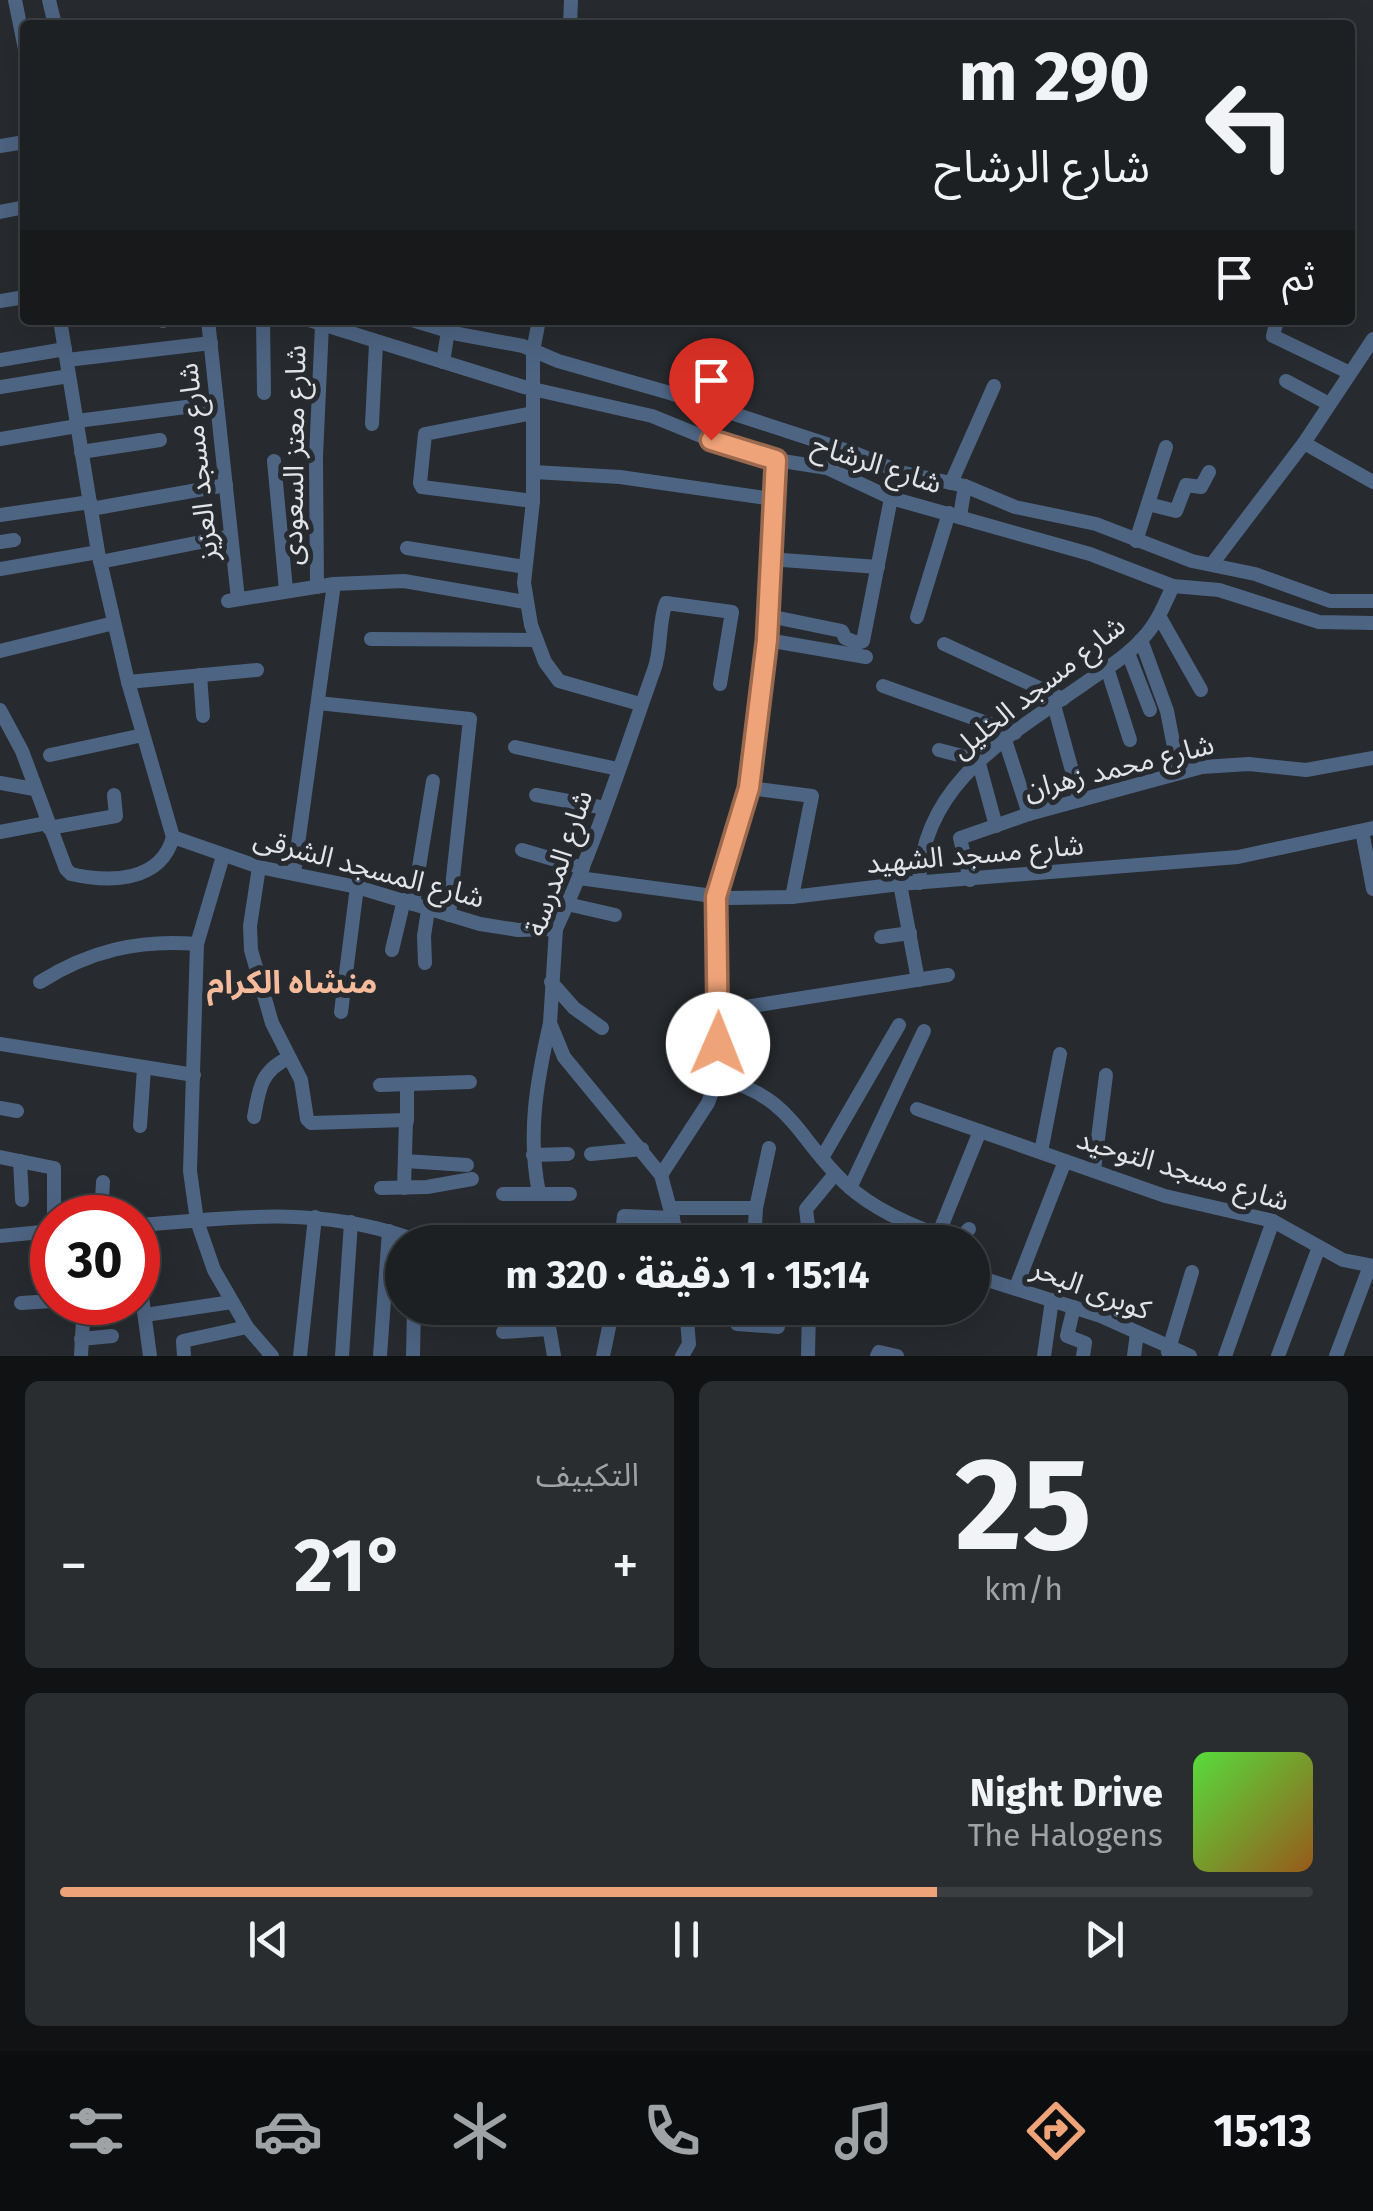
<!DOCTYPE html>
<html lang="ar">
<head>
<meta charset="utf-8">
<style>
	body { margin:0; font-family:"Fira Sans","Noto Sans Arabic",sans-serif; background:#2a2d2f; color:#f1f3f6; direction:rtl; height:100vh; display:flex; flex-direction:column; font-size:38px; white-space:nowrap }
	* { box-sizing:border-box; margin:0 }
	p { font-size:32px; color:#a0a3a5 }
	.icon { flex:none; width:55px; height:55px; fill:none; stroke:currentColor; stroke-width:2; stroke-linecap:round; stroke-linejoin:round }
	.map { position:relative; height:1356px; overflow:hidden; direction:ltr }
	.details { display:flex; flex-direction:column; gap:25px; padding:25px; background:#101213; flex:1 }
	.details>* { flex:none }
	.banner { position:absolute; left:20px; top:20px; width:1335px; height:305px; border-radius:10px; box-shadow:0 10px 40px #0002,0 0 0 2px #3b3e40; direction:rtl; background:#1d2022; color:#f1f3f6; overflow:hidden }
	.speed { position:absolute; left:30px; top:1195px; display:flex; gap:20px; font-size:50px; font-weight:700; text-align:center }
	.speed>* { display:grid; place-content:center; width:130px; height:130px; border-radius:50%; background:#1d2022; box-shadow:0 10px 40px #0002,0 0 0 2px #3b3e40; line-height:1 }
	.speed .limit { border:15px solid #d22; background:#fff; color:#111 }
	.pin { position:absolute; display:grid; place-items:center; width:85px; height:85px; color:#fff; margin:-102px -42px; border-radius:50% 50% 50% 0; rotate:-45deg; box-shadow:0 0 10px #0007 }
	.pin .icon { rotate:45deg }
	.me { position:absolute; width:110px; margin:-55px; rotate:1deg; stroke-linejoin:round; filter:drop-shadow(0 0 8px #0008) }
	.turn { display:flex; align-items:center; gap:35px; height:210px; padding:0 40px; font-size:45px }
	.turn .icon { width:130px; height:130px; stroke-width:2.5 }
	.turn b { display:block; font-size:70px; line-height:85px }
	.then { display:flex; align-items:center; height:95px; padding:0 40px; background:#0003; gap:20px; font-size:38px }
	.big { font-size:75px; font-weight:700; line-height:1.1 }
	.details .widget { flex:1; display:flex; flex-direction:column; justify-content:center; gap:15px; min-width:0; padding:0 35px; border-radius:15px; background:#2a2d2f }
	.details .dial { align-items:center; gap:0 }
	.dial b { font-size:130px; line-height:1 }
	.song { display:flex; align-items:center; gap:30px }
	.cover { width:120px; height:120px; border-radius:15px; background:linear-gradient(135deg,hsl(110 70% 55%),hsl(30 70% 35%)) }
	.played { height:10px; border-radius:5px; background:linear-gradient(90deg,#efa378 70%,#3b3e40 70%) }
	.keys { display:flex; justify-content:space-around; direction:ltr }
	.heat { display:flex; justify-content:space-between; align-items:center; font-size:55px; direction:ltr }
	.details .tiles { flex:1; display:grid; gap:25px; grid-template-columns:1fr 1fr }
	.widget:last-child { grid-column:span 2 }
	.trip { position:absolute; left:385px; top:1225px; width:605px; height:100px; border-radius:50px; background:#1d2022; box-shadow:0 10px 40px #0002,0 0 0 2px #3b3e40; font-weight:700; line-height:100px; text-align:center; direction:rtl }
	.tab-bar { display:flex; height:160px; justify-content:space-around; align-items:center; background:#0c0d0e; color:#a0a3a5 }
	.tab-bar .icon { width:70px; height:70px }
	.tab-bar .selected { color:#efa378 }
	.tab-bar b { font-size:45px; color:#f1f3f6 }
	.map>svg:first-child { display:block }
	.lines { fill:none; stroke-linecap:round; stroke-linejoin:round }
	.street { stroke:#4d6483; stroke-width:14 }
	.route-casing { stroke:#9b6a4e; stroke-width:25 }
	.route { stroke:#efa378; stroke-width:18 }
	.labels { text-anchor:middle; dominant-baseline:central; stroke-width:10; stroke-linejoin:round; paint-order:stroke }
	.street-label { font-size:28px; fill:#e2e4e7; stroke:#272a2e }
	.quarter-label { font-size:32px; font-weight:bold; fill:#f5bb9b; stroke:#272a2e }
</style>
</head>
<body>
<div class="map">
<svg width="1373" height="1356" viewBox="0 0 1373 1356">
	<rect width="100%" height="100%" fill="#272a2e"/>
	<g class="lines">
		<!-- street -->
		<g class="street">
			<polyline points="15,0 25,49"/>
			<polyline points="49,0 55,25"/>
			<polyline points="570,25 571,0"/>
			<polyline points="0,146 25,142"/>
			<polyline points="0,212 25,207"/>
			<polyline points="0,301 25,297"/>
			<polyline points="60,320 98,552 128,682 173,837"/>
			<polyline points="163,320 163,321"/>
			<polyline points="208,320 238,599"/>
			<polyline points="263,320 264,393"/>
			<polyline points="309,320 524,387 652,416 711,440 776,460 827,468 891,498 1090,554 1173,586 1219,590 1319,622 1373,623"/>
			<polyline points="412,320 458,334 523,346 558,361 670,393 857,454 900,472 965,486 1015,507 1096,524 1192,561 1255,574 1330,601 1373,601"/>
			<polyline points="539,320 533,351 533,501 524,583 531,625 545,662 559,681 640,704"/>
			<polyline points="1277,320 1273,336 1350,373"/>
			<polyline points="0,360 65,349"/>
			<polyline points="67,360 211,343"/>
			<polyline points="443,362 448,331"/>
			<polyline points="1286,381 1329,404"/>
			<polyline points="0,387 69,376"/>
			<polyline points="533,413 425,434 420,483 422,487 533,501"/>
			<polyline points="77,421 217,403"/>
			<polyline points="372,424 376,343"/>
			<polyline points="0,439 77,426"/>
			<polyline points="1304,443 1373,482"/>
			<polyline points="81,452 160,440"/>
			<polyline points="274,461 286,590"/>
			<polyline points="534,472 620,477 773,499"/>
			<polyline points="951,483 994,386"/>
			<polyline points="1148,504 1176,511 1186,485 1201,487 1209,472"/>
			<polyline points="91,509 226,485"/>
			<polyline points="0,515 90,502"/>
			<polyline points="960,516 965,486"/>
			<polyline points="1136,541 1166,447"/>
			<polyline points="0,542 14,540"/>
			<polyline points="407,548 525,567"/>
			<polyline points="769,559 878,567"/>
			<polyline points="100,562 231,536"/>
			<polyline points="1212,564 1304,443 1373,339"/>
			<polyline points="0,569 98,552"/>
			<polyline points="317,587 316,456 322,325"/>
			<polyline points="228,601 334,584 404,581 525,602"/>
			<polyline points="769,616 842,631 845,638 857,643 863,641 891,498"/>
			<polyline points="1159,616 1201,690"/>
			<polyline points="917,617 949,513"/>
			<polyline points="371,639 535,640"/>
			<polyline points="767,640 866,657"/>
			<polyline points="1141,640 1167,711 1179,773"/>
			<polyline points="944,644 1063,699"/>
			<polyline points="0,651 114,623"/>
			<polyline points="1128,653 1150,710"/>
			<polyline points="1107,668 1130,740"/>
			<polyline points="200,675 203,716"/>
			<polyline points="128,682 257,670"/>
			<polyline points="883,686 1015,733"/>
			<polyline points="318,703 470,719 449,915"/>
			<polyline points="1054,705 1080,800"/>
			<path d="M0,710L22,751L66,869L71,874C110,883 161,882 173,837"/>
			<polyline points="1005,740 1029,814"/>
			<polyline points="515,747 618,769"/>
			<polyline points="939,750 978,760 996,826"/>
			<polyline points="50,755 143,735"/>
			<polyline points="0,783 34,789"/>
			<polyline points="749,788 812,796 792,897"/>
			<polyline points="536,795 605,808"/>
			<polyline points="49,828 116,816 114,795"/>
			<polyline points="1362,831 1373,889"/>
			<polyline points="0,832 47,823"/>
			<polyline points="173,837 259,867 357,887 480,924 518,930 556,929"/>
			<polyline points="522,850 583,868"/>
			<polyline points="223,856 197,944 190,1171 197,1221 214,1270 247,1327 272,1356"/>
			<polyline points="259,867 250,926 251,950 272,1023 301,1080 307,1119 311,1123 406,1120 404,1188"/>
			<polyline points="294,873 334,584"/>
			<polyline points="579,878 728,898 792,897 900,884 1238,857 1373,828"/>
			<polyline points="970,880 960,838 1029,814 1202,767 1249,764 1306,770 1373,758"/>
			<path d="M919,883C923,780 1013,734 1088,681C1107,668 1127,656 1142,639C1157,624 1164,605 1173,586"/>
			<polyline points="900,884 918,980"/>
			<polyline points="413,904 433,781"/>
			<polyline points="567,904 615,915"/>
			<polyline points="881,937 910,933"/>
			<polyline points="392,950 404,900"/>
			<polyline points="425,963 424,936 428,910"/>
			<path d="M40,982C89,951 139,939 197,944"/>
			<polyline points="551,982 574,1008 602,1028"/>
			<polyline points="752,1006 757,1045"/>
			<polyline points="720,1011 948,975"/>
			<polyline points="341,1012 357,887"/>
			<polyline points="0,1044 194,1075"/>
			<path d="M717,1078C792,1095 797,1139 846,1184C876,1212 918,1229 957,1241L969,1229"/>
			<polyline points="380,1085 470,1082"/>
			<polyline points="407,1085 407,1121"/>
			<polyline points="0,1108 17,1111"/>
			<polyline points="917,1109 1165,1196 1273,1221 1343,1260 1373,1266"/>
			<path d="M254,1117C259,1089 261,1070 289,1058"/>
			<polyline points="140,1126 144,1068"/>
			<polyline points="1041,1152 1060,1054"/>
			<polyline points="591,1154 642,1149"/>
			<polyline points="533,1155 568,1154"/>
			<polyline points="0,1157 54,1168 54,1218"/>
			<polyline points="822,1158 899,1025"/>
			<polyline points="20,1161 22,1200"/>
			<polyline points="405,1161 467,1165"/>
			<polyline points="1094,1170 1106,1075"/>
			<polyline points="661,1175 708,1103 717,1078 720,1011 716,897 749,788 767,640 776,460"/>
			<polyline points="381,1188 427,1187 472,1179"/>
			<polyline points="850,1188 924,1031"/>
			<path d="M539,1193C527,1134 537,1080 550,1023"/>
			<polyline points="503,1194 570,1194"/>
			<polyline points="671,1208 756,1208"/>
			<polyline points="101,1218 103,1182"/>
			<path d="M138,1225C241,1218 320,1204 421,1242"/>
			<polyline points="938,1235 980,1131"/>
			<polyline points="0,1236 52,1231"/>
			<polyline points="621,1242 624,1216 673,1218"/>
			<path d="M679,1242L661,1175L564,1057L550,1023L556,929C595,846 623,757 654,670C662,649 658,623 666,603L732,612L720,684"/>
			<polyline points="754,1242 756,1208 769,1148"/>
			<polyline points="810,1242 806,1209 835,1174"/>
			<polyline points="972,1275 1101,1316 1190,1356"/>
			<polyline points="1016,1287 1065,1161"/>
			<polyline points="138,1294 142,1297 150,1356"/>
			<polyline points="21,1303 52,1301"/>
			<polyline points="1074,1307 1067,1336 1085,1343 1083,1356"/>
			<polyline points="739,1308 737,1324 778,1327"/>
			<polyline points="145,1315 232,1302"/>
			<polyline points="548,1321 554,1356"/>
			<polyline points="503,1332 548,1329"/>
			<polyline points="81,1339 112,1336"/>
			<polyline points="1168,1352 1192,1272"/>
			<polyline points="81,1356 84,1302"/>
			<polyline points="184,1356 183,1341 247,1327"/>
			<polyline points="300,1356 315,1217"/>
			<polyline points="342,1356 351,1222"/>
			<polyline points="380,1356 389,1231"/>
			<polyline points="413,1356 414,1308"/>
			<polyline points="603,1356 612,1313"/>
			<polyline points="682,1356 689,1344 686,1308"/>
			<polyline points="808,1356 809,1308"/>
			<polyline points="877,1356 879,1352 897,1356"/>
			<polyline points="1044,1356 1052,1300"/>
			<polyline points="1134,1356 1137,1333"/>
			<polyline points="1225,1356 1273,1221"/>
			<polyline points="1278,1356 1319,1247"/>
			<polyline points="1336,1356 1370,1266"/>
		</g>
	</g>
	<g class="lines">
		<defs>
			<polyline id="route" points="711,440 776,460 767,640 749,788 716,897 718,1044"/>
		</defs>
		<!-- route casing -->
		<use href="#route" class="route-casing"/>
		<!-- route -->
		<use href="#route" class="route"/>
	</g>
	<g class="labels">
		<!-- street labels -->
		<g class="street-label">
			<text transform="translate(294 455) rotate(-89)">شارع معتز السعودى</text>
			<text transform="translate(198 462) rotate(-96)">شارع مسجد العزيز</text>
			<text transform="translate(877 464) rotate(18)">شارع الرشاح</text>
			<text transform="translate(1038 687) rotate(-38)">شارع مسجد الخليل</text>
			<text transform="translate(1119 767) rotate(-14)">شارع محمد زهران</text>
			<text transform="translate(975 854) rotate(-5)">شارع مسجد الشهيد</text>
			<text transform="translate(559 863) rotate(-71)">شارع المدرسة</text>
			<text transform="translate(369 868) rotate(15)">شارع المسجد الشرقى</text>
			<text transform="translate(1183 1170) rotate(17)">شارع مسجد التوحيد</text>
			<text transform="translate(1091 1289) rotate(21)">كوبرى البحر</text>
		</g>
		<!-- quarter labels -->
		<g class="quarter-label">
			<text x="292" y="982">منشاه الكرام</text>
		</g>
	</g>
</svg>
<div class="speed"><div class="limit">30</div></div>
<div class="pin" style="left:711px;top:440px;background:#d93025"><svg class="icon" aria-label="arrive" viewBox="0 0 24 24"><path d="M6 21V4h12l-3 4 3 4H6"/></svg></div>
<svg class="me" style="left:718px;top:1044px" viewBox="-20 -20 40 40"><circle r="19" fill="#fff"/><path d="M0-13L10 11 0 6-10 11z" fill="#efa378"/></svg>
<div class="trip">15:14 · 1 دقيقة · 320 m</div>
<div class="banner">
<div class="turn"><svg class="icon" aria-label="left" viewBox="0 0 24 24"><path d="M17 20v-9H6M10 6l-5 5 5 5"/></svg><div><b>290 m</b>شارع الرشاح</div></div>
<div class="then">ثم<svg class="icon" aria-label="arrive" viewBox="0 0 24 24"><path d="M6 21V4h12l-3 4 3 4H6"/></svg></div>
</div>
</div>
<section class="details">
<div class="tiles">
<div class="widget dial"><b>25</b><p>km/h</p></div>
<div class="widget"><p>التكييف</p>
<div class="heat"><a>−</a><b class="big">21°</b><a>+</a></div>
</div>
<div class="widget">
<div class="song"><i class="cover"></i><div><b>Night Drive</b><p>The Halogens</p></div></div>
<div class="played"></div>
<div class="keys"><svg class="icon" aria-label="previous" viewBox="0 0 24 24"><path d="M18 5L8 12l10 7zM5 5v14"/></svg><svg class="icon" aria-label="pause" viewBox="0 0 24 24"><path d="M8 5v14M16 5v14"/></svg><svg class="icon" aria-label="next" viewBox="0 0 24 24"><path d="M6 5l10 7-10 7zM19 5v14"/></svg></div>
</div>
</div>
</section>
<nav class="tab-bar">
<b>15:13</b>
<svg class="icon selected" aria-label="directions" viewBox="0 0 24 24"><path d="M12 3l9 9-9 9-9-9zM9 14v-3h6M13 9l2 2-2 2"/></svg>
<svg class="icon" aria-label="music" viewBox="0 0 24 24"><path d="M9 18V5l10-2v13"/><circle cx="6" cy="18" r="3"/><circle cx="16" cy="16" r="3"/></svg>
<svg class="icon" aria-label="phone" viewBox="0 0 24 24"><path d="M5 4h4l2 5-3 2q2 4 5 5l2-3 5 2v4C11 20 4 13 5 4z"/></svg>
<svg class="icon" aria-label="climate" viewBox="0 0 24 24"><path d="M12 3v18M4 7l16 10M4 17L20 7"/></svg>
<svg class="icon" aria-label="car" viewBox="0 0 24 24"><path d="M5 17H2v-5l4-1 3-4h7l3 4 3 1v5h-3M9 17h6M6 11h13"/><circle cx="7" cy="17" r="2"/><circle cx="17" cy="17" r="2"/></svg>
<svg class="icon" aria-label="filters" viewBox="0 0 24 24"><path d="M4 7h16M4 17h16"/><circle cx="9" cy="7" r="2"/><circle cx="15" cy="17" r="2"/></svg>
</nav>
</body>
</html>
